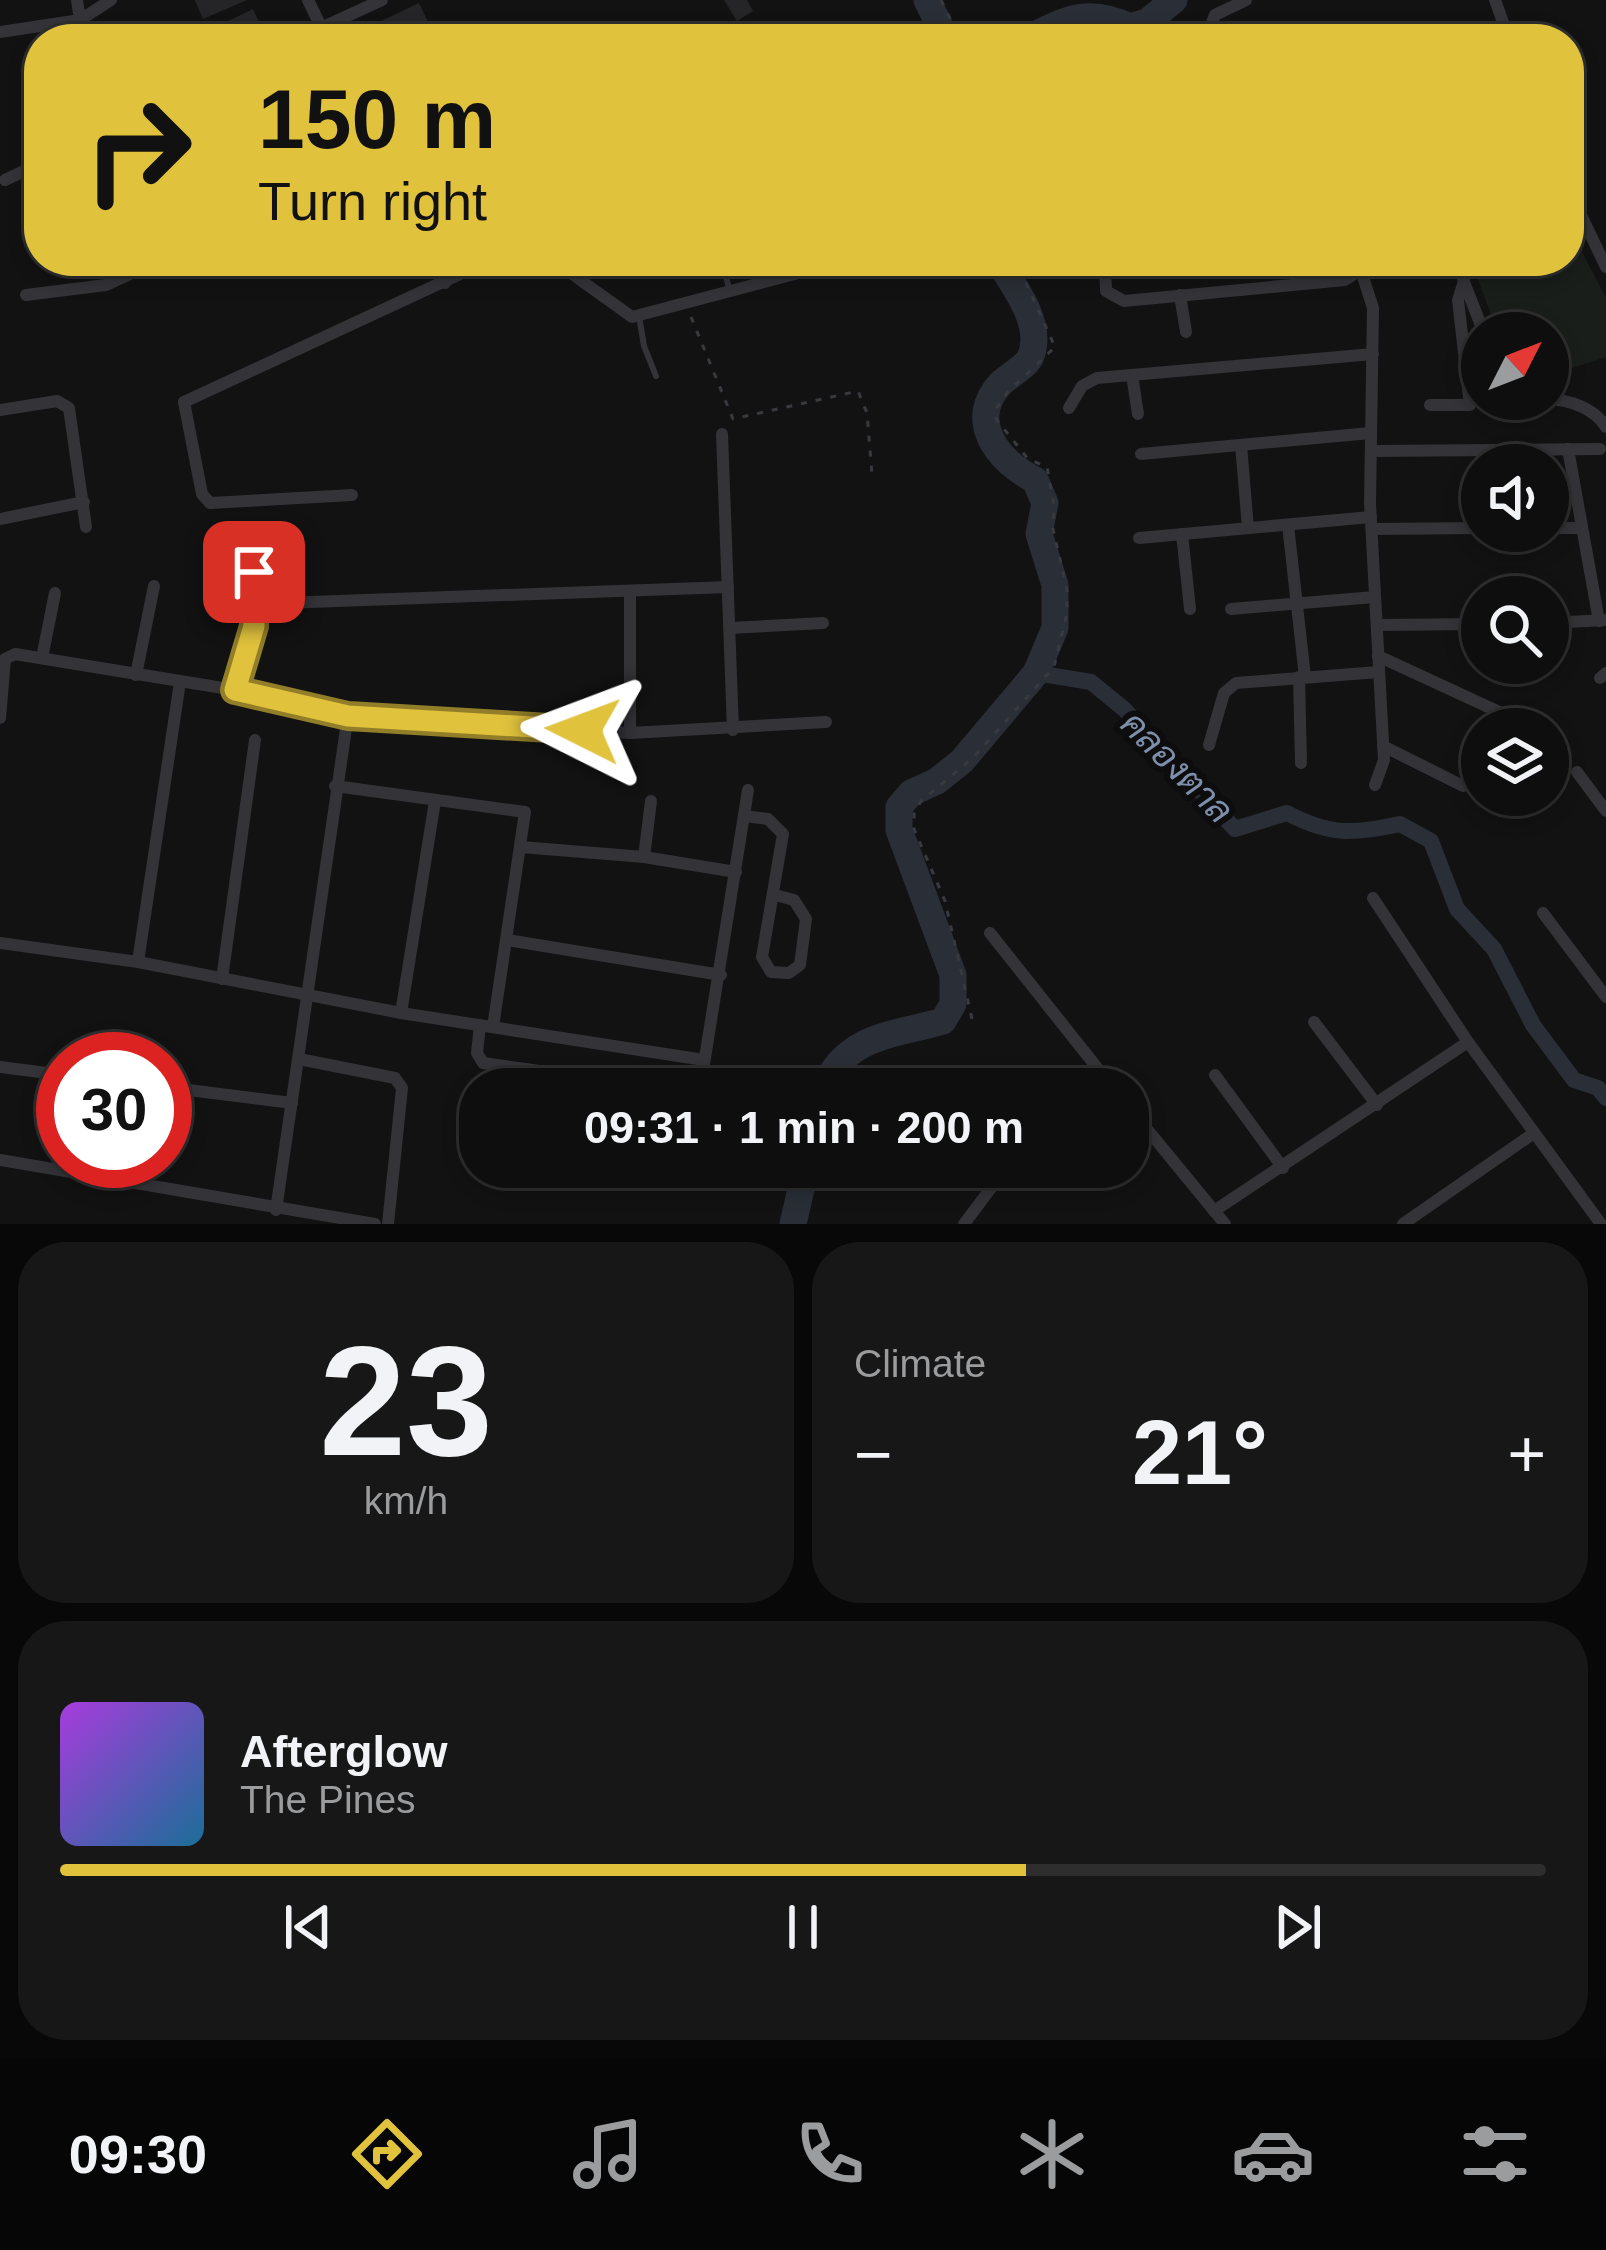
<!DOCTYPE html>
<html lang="en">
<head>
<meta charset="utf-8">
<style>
	body { margin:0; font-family:Arial,Sarabun,sans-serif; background:#171717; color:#f1f3f6; height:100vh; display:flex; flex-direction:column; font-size:45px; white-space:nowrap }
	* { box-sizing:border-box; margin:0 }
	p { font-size:39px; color:#9b9c9e }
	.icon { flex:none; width:66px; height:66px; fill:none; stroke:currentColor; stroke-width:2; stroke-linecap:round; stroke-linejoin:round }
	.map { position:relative; height:1224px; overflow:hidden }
	.panel { display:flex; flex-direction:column; gap:18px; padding:18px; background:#080808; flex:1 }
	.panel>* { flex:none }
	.guide { position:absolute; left:24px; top:24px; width:1560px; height:252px; border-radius:48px; box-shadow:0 6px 18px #0003,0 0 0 3px #2e2e2e; background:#e0c23d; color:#111; overflow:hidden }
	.needle { width:78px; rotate:48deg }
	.tools { position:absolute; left:1461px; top:312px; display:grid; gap:24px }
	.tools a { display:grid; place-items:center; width:108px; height:108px; border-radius:50%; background:#0e0e0e; box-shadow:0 6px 18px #0003,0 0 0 3px #2e2e2e; font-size:60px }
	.speed { position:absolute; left:36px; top:1032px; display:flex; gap:24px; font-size:60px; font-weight:700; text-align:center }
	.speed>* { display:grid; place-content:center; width:156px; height:156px; border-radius:50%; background:#0e0e0e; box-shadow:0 6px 18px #0003,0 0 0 3px #2e2e2e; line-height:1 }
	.speed .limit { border:18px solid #d22; background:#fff; color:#111 }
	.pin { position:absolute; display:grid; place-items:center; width:102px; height:102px; color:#fff; margin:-51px; border-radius:24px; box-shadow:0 6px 18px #0006 }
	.me { position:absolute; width:132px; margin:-66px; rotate:273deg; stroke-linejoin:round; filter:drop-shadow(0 0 9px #0008) }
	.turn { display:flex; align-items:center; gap:42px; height:252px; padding:0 36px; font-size:54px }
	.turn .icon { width:156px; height:156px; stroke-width:2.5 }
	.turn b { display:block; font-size:84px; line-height:102px }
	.big { font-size:90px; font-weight:800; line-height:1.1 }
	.panel .tile { flex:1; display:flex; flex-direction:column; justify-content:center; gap:18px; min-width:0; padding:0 42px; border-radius:48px; background:#171717 }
	.panel .dial { align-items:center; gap:0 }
	.dial b { font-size:156px; line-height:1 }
	.song { display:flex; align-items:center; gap:36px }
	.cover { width:144px; height:144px; border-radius:18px; background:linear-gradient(135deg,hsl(280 70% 55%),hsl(200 70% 35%)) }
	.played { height:12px; border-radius:6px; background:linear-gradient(90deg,#e0c23d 65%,#2e2e2e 65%) }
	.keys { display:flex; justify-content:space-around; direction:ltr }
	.heat { display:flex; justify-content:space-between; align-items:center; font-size:66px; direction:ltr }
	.panel .tiles { flex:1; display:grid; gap:18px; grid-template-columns:1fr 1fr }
	.tile:last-child { grid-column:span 2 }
	.trip { position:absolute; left:459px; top:1068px; width:690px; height:120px; border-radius:48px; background:#0e0e0e; box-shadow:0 6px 18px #0003,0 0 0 3px #2e2e2e; font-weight:800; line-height:120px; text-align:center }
	.tabs { display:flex; height:192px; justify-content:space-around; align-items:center; background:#060606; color:#9b9c9e }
	.tabs .icon { width:84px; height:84px }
	.tabs .selected { color:#e0c23d }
	.tabs b { font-size:54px; color:#f1f3f6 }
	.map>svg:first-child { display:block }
	.green { fill:#191e1a }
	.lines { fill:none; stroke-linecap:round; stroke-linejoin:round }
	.canal { stroke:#2a2e36; stroke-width:16 }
	.river { stroke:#2a2e36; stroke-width:27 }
	.building { fill:#252527 }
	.path { stroke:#393a3f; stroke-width:3; stroke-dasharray:6 9; stroke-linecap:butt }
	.lane { stroke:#333338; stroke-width:6 }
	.street { stroke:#333338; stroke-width:12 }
	.route-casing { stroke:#927e28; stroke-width:30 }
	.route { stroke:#e0c23d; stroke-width:21 }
	.labels { text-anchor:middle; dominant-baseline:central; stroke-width:12; stroke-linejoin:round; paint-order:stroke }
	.water-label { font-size:36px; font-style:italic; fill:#7e8fab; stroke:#0d0d0e }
</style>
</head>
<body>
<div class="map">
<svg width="1606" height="1224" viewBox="0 0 1606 1224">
	<rect width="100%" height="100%" fill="#121213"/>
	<!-- green -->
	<polygon class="green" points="1569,227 1606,298 1606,357 1548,376 1548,333 1498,333 1471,261 1569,261"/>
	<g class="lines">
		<!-- canal -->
		<path class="canal" d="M1036,673L1091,682L1124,709L1235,829L1287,813C1331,836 1353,834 1400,824L1431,841L1457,909L1494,949L1533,1025L1574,1080L1598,1088L1606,1098"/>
		<!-- river -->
		<g class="river">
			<polyline points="927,0 946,39"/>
			<path d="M1027,39C1066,19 1088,7 1130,27L1147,22L1174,0"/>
			<path d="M824,1089C844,1035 895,1035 943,1021L953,1004V975L899,830V807L911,793L937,781L962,761L1036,673L1055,628V585L1039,534L1045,503L1035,480C997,461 966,420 1001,383C1009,376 1025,367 1030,358C1045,326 1014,286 998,261"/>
			<polyline points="793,1224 806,1167"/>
		</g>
	</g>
	<!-- building -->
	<g class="building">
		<polygon points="195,0 247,0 203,19"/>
		<polygon points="724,0 747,0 753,11 737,21"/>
		<polygon points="419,3 432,30 413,39 384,39 377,23"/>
		<polygon points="253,9 267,39 191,39"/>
	</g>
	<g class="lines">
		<!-- path -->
		<g class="path">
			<polyline points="941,0 960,39"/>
			<polyline points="691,317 733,419 858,391 867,413 872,475"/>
			<polyline points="972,1019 945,901 914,829 914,813 921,801 973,758 1054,667 1067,613 1067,590 1053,529 1054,505 1047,467 1028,459 996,419 996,409 1007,393 1055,347 1016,261"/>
		</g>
		<!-- lane -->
		<g class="lane">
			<polyline points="722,261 730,292"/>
			<polyline points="639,316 644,346 656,376"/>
		</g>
		<!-- street -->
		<g class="street">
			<polyline points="77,0 80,20"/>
			<polyline points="308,0 327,39"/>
			<polyline points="1495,0 1509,39"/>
			<polyline points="0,32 80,20 111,0"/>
			<polyline points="297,39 382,0"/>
			<polyline points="1211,39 1209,30 1215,15 1246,0"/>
			<polyline points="5,180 39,164"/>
			<polyline points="1569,190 1606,267"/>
			<polyline points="435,261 445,283"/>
			<polyline points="554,261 632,317 844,261"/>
			<polyline points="1358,261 1373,308 1370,503 1384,760 1375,785"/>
			<polyline points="1105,266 1106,291 1124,301 1345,280 1362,269"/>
			<polyline points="1464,282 1484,333"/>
			<polyline points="26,295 106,285 158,261"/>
			<polyline points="1180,295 1186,332"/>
			<polyline points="1132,375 1138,414"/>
			<path d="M1548,399C1570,400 1594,408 1606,427"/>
			<polyline points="1430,405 1470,405 1458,300 1464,281 1457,261"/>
			<polyline points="1069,408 1082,386 1097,378 1373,354"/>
			<polyline points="0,410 57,401 69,408 86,527"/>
			<polyline points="722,434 733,730"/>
			<polyline points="1241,445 1248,528"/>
			<polyline points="1568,449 1599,621"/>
			<polyline points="1371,451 1600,449"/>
			<polyline points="1141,454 1371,433"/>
			<polyline points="352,495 210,503 202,494 184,402 488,261"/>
			<polyline points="0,519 84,502"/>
			<polyline points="1288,525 1305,677"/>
			<polyline points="1548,528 1582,528"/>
			<polyline points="1372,529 1482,528"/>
			<polyline points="1182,534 1190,609"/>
			<polyline points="1139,538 1371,517"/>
			<polyline points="254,572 255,604"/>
			<polyline points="630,591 630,733"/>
			<polyline points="1231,609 1375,597"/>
			<polyline points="1548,623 1606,620"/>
			<polyline points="1377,625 1482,624"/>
			<polyline points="730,628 823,623"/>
			<polyline points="1378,656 1510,717 1525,729"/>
			<polyline points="42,658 55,593"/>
			<polyline points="136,675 154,586"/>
			<polyline points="1299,677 1301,763"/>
			<polyline points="1600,678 1606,673"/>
			<polyline points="235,690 254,626 255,604 728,587"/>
			<polyline points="0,718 5,659 15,654 235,690 348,715 630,733 826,722"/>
			<polyline points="1209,745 1224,693 1236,683 1379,672"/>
			<polyline points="1383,746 1463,786"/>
			<polyline points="1577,772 1606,811"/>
			<polyline points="335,786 525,812 493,1027"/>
			<polyline points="745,816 768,819 783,834 762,957 771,972 789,973 800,965 806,919 794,900 775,895"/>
			<polyline points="521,847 644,857 736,872"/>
			<polyline points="644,857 651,801"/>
			<polyline points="1373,898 1468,1042 1601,1224"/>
			<polyline points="1543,913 1606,997"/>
			<polyline points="990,933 1114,1089"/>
			<polyline points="507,940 721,975"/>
			<polyline points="0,943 138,962 401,1013 704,1060"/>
			<polyline points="138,962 180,682"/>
			<polyline points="222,979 255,740"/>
			<polyline points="401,1013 435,801"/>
			<polyline points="1314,1022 1377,1105"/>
			<polyline points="480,1025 477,1053 483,1063 670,1089"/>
			<polyline points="299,1059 395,1078 402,1088 388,1224"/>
			<polyline points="0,1067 63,1075"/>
			<polyline points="1215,1075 1283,1168"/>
			<polyline points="165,1087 292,1103"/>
			<polyline points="700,1089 748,790"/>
			<polyline points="1128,1106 1225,1224"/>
			<polyline points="0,1160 375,1224"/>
			<polyline points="276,1210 348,715"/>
			<polyline points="1214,1211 1468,1042"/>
			<polyline points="964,1224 994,1184"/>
			<polyline points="1403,1224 1534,1133"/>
		</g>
	</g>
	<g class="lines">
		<defs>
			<polyline id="route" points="254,572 254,626 235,690 348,716 583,730"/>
		</defs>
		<!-- route casing -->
		<use href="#route" class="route-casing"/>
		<!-- route -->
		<use href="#route" class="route"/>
	</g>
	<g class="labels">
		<!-- water labels -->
		<g class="water-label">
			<text transform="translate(1177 767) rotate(45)">คลองตาล</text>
		</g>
	</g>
</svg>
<div class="tools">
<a><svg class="needle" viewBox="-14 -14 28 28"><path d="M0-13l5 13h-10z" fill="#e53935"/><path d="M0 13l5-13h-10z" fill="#9b9c9e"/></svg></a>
<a><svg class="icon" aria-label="sound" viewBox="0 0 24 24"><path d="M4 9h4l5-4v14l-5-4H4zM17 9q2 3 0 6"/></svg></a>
<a><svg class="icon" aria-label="search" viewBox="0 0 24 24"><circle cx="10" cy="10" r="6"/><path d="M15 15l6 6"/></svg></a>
<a><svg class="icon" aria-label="layers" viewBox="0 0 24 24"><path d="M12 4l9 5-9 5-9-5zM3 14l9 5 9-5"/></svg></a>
</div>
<div class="speed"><div class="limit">30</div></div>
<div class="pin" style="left:254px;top:572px;background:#d93025"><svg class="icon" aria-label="arrive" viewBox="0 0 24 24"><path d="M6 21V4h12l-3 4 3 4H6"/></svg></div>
<svg class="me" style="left:583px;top:730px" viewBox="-20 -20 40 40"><path d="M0-17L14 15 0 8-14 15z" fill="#e0c23d" stroke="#fff" stroke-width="4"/></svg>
<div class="trip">09:31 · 1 min · 200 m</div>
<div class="guide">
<div class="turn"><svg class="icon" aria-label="right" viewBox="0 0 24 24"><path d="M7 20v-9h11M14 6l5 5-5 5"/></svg><div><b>150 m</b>Turn right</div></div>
</div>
</div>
<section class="panel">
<div class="tiles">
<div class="tile dial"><b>23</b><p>km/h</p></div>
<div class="tile"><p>Climate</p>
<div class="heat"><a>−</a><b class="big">21°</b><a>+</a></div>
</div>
<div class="tile">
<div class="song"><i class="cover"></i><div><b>Afterglow</b><p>The Pines</p></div></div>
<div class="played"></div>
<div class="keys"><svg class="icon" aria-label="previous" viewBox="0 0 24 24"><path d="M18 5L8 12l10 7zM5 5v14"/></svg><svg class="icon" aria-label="pause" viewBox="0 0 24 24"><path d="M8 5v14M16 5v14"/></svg><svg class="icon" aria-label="next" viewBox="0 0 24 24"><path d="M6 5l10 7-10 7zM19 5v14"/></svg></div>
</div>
</div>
</section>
<nav class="tabs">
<b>09:30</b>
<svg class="icon selected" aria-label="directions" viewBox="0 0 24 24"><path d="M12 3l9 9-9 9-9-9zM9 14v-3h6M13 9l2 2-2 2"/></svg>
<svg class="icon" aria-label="music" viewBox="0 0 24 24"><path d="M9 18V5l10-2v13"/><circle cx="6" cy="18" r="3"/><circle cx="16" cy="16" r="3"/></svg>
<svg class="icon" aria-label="phone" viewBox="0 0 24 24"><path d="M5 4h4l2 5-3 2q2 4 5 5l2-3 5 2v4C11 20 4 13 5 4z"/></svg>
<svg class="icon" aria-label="climate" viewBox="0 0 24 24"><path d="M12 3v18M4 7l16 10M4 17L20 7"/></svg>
<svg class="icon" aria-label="car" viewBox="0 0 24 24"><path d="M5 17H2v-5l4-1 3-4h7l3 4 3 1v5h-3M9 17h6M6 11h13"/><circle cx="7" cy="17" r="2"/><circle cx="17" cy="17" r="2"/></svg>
<svg class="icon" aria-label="filters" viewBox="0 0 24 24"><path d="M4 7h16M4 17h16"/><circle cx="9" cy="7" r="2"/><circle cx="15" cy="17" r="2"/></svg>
</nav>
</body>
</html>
